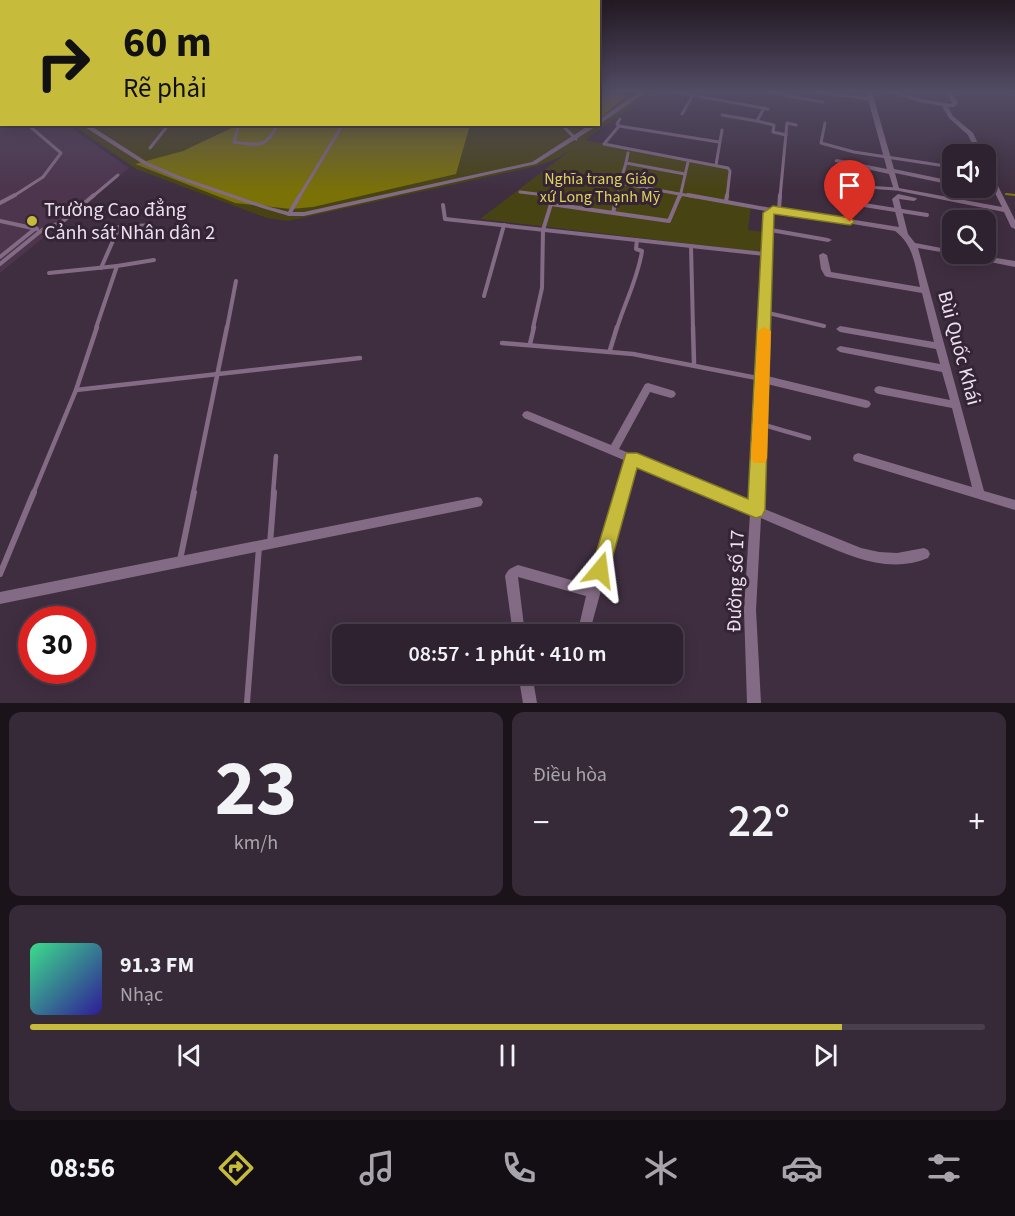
<!DOCTYPE html>
<html lang="vi">
<head>
<meta charset="utf-8">
<style>
	body { margin:0; font-family:"Source Sans 3",sans-serif; background:#372a38; color:#f1f3f6; height:100vh; display:flex; flex-direction:column; font-size:22px; white-space:nowrap }
	* { box-sizing:border-box; margin:0 }
	p { font-size:20px; color:#a7a4ab }
	.icon { flex:none; width:33px; height:33px; fill:none; stroke:currentColor; stroke-width:2; stroke-linecap:round; stroke-linejoin:round }
	.map { position:relative; height:703px; overflow:hidden }
	.details { display:flex; flex-direction:column; gap:9px; padding:9px; background:#1a131a; flex:1 }
	.details>* { flex:none }
	.hud { position:absolute; left:0px; top:0px; width:600px; height:126px; box-shadow:0 3px 15px #0003,0 0 0 2px #4a3f4c; background:#c7bb3c; color:#111; overflow:hidden }
	.tools { position:absolute; left:942px; top:144px; display:grid; gap:12px }
	.tools a { display:grid; place-items:center; width:54px; height:54px; border-radius:12px; background:#2f2230; box-shadow:0 3px 15px #0003,0 0 0 2px #4a3f4c; font-size:30px }
	.speed { position:absolute; left:18px; top:606px; display:flex; gap:12px; font-size:30px; font-weight:700; text-align:center }
	.speed>* { display:grid; place-content:center; width:78px; height:78px; border-radius:50%; background:#2f2230; box-shadow:0 3px 15px #0003,0 0 0 2px #4a3f4c; line-height:1 }
	.speed .limit { border:9px solid #d22; background:#fff; color:#111 }
	.pin { position:absolute; display:grid; place-items:center; width:51px; height:51px; color:#fff; margin:-62px -26px; border-radius:50% 50% 50% 0; rotate:-45deg; box-shadow:0 0 6px #0007 }
	.pin .icon { rotate:45deg }
	.me { position:absolute; width:66px; margin:-33px; rotate:16deg; stroke-linejoin:round; filter:drop-shadow(0 0 4px #0008) }
	.turn { display:flex; align-items:center; gap:21px; height:126px; padding:0 24px; font-size:27px }
	.turn .icon { width:78px; height:78px; stroke-width:2.5 }
	.turn b { display:block; font-size:42px; line-height:51px }
	.big { font-size:45px; font-weight:600; line-height:1.1 }
	.details .card { flex:1; display:flex; flex-direction:column; justify-content:center; gap:9px; min-width:0; padding:0 21px; border-radius:12px; background:#372a38 }
	.details .dial { align-items:center; gap:0 }
	.dial b { font-size:78px; line-height:1 }
	.song { display:flex; align-items:center; gap:18px }
	.cover { width:72px; height:72px; border-radius:9px; background:linear-gradient(135deg,hsl(150 70% 55%),hsl(250 70% 35%)) }
	.played { height:6px; border-radius:3px; background:linear-gradient(90deg,#c7bb3c 85%,#4a3f4c 85%) }
	.keys { display:flex; justify-content:space-around; direction:ltr }
	.heat { display:flex; justify-content:space-between; align-items:center; font-size:33px; direction:ltr }
	.details .tiles { flex:1; display:grid; gap:9px; grid-template-columns:1fr 1fr }
	.card:last-child { grid-column:span 2 }
	.trip { position:absolute; left:332px; top:624px; width:351px; height:60px; border-radius:12px; background:#2f2230; box-shadow:0 3px 15px #0003,0 0 0 2px #4a3f4c; font-weight:600; line-height:60px; text-align:center }
	.tabs { display:flex; height:96px; justify-content:space-around; align-items:center; background:#130e13; color:#a7a4ab }
	.tabs .icon { width:42px; height:42px }
	.tabs .active { color:#c7bb3c }
	.tabs b { font-size:27px; color:#f1f3f6 }
	.map>svg:first-child { display:block }
	.built { fill:#4c354d }
	.green { fill:#484313 }
	.forest { fill:#7a7107 }
	.lines { fill:none; stroke-linecap:round; stroke-linejoin:round }
	.stream { stroke:#7f7612; stroke-width:2 }
	.service-far3 { stroke:#846b85; stroke-width:3 }
	.service-far2 { stroke:#846b85; stroke-width:4 }
	.service-far1 { stroke:#846b85; stroke-width:4.5 }
	.service { stroke:#846b85; stroke-width:6 }
	.minor { fill:#846b85; fill-rule:evenodd }
	.route { fill:#c7bb3c; stroke:#817a27; stroke-width:1.5 }
	.slow { fill:#f59e0b }
	.poi-dot { fill:#c7bb3c; stroke:#352436; stroke-width:2 }
	.labels { text-anchor:middle; dominant-baseline:central; stroke-width:6; stroke-linejoin:round; paint-order:stroke }
	.far-park-label { font-size:16px; fill:#dfd45b; stroke:#352436 }
	.poi-label { font-size:20px; fill:#ece1ed; stroke:#352436; text-anchor:start }
	.street-label { font-size:20px; fill:#ece1ed; stroke:#352436 }
</style>
</head>
<body>
<div class="map">
<svg width="1015" height="703" viewBox="0 0 1015 703">
	<rect width="100%" height="100%" fill="#3f2e40"/>
	<!-- built -->
	<polygon class="built" points="0,92 2,124 67,125 129,168 0,273"/>
	<!-- green -->
	<polygon class="green" points="599,92 652,92 585,140 720,165 728,169 730,203 751,206 748,230 763,232 759,252 480,219 572,149 558,158 537,166 288,221 267,218 136,169 73,125 598,124"/>
	<!-- forest -->
	<g class="forest">
		<polygon points="599,92 619,92 625,97 599,119"/>
		<polygon points="238,125 470,125 456,174 313,207 291,209 235,203 135,164 183,151"/>
	</g>
	<g class="lines">
		<!-- stream -->
		<polyline class="stream" points="1006,194 1015,195"/>
		<!-- service-far3 -->
		<g class="service-far3">
			<polyline points="675,92 768,109"/>
			<polyline points="766,92 823,102"/>
			<polyline points="814,92 871,99"/>
			<polyline points="764,108 757,121 774,125 773,132 786,135"/>
			<polyline points="682,114 693,95"/>
			<polyline points="722,115 757,121"/>
			<polyline points="620,119 617,124 619,126 604,144 728,168 730,171 727,197"/>
			<polyline points="825,123 821,143 854,152 952,167"/>
			<path d="M239,124L234,142C259,145 266,149 278,124"/>
			<polyline points="561,124 576,139"/>
			<polyline points="619,126 719,142"/>
			<polyline points="150,148 169,124"/>
			<polyline points="628,153 626,163 685,174"/>
			<polyline points="716,165 722,130"/>
			<polyline points="622,176 626,163"/>
			<polyline points="624,184 696,197"/>
			<polyline points="862,190 867,187 896,189"/>
			<polyline points="520,192 554,196"/>
			<polyline points="12,197 43,177 61,153 27,124"/>
			<polyline points="92,197 118,175"/>
			<polyline points="299,197 343,124"/>
			<polyline points="554,197 563,179 581,176"/>
			<polyline points="617,197 618,192"/>
			<polyline points="680,197 688,162"/>
			<polyline points="780,197 787,123 796,125"/>
		</g>
		<!-- service-far2 -->
		<g class="service-far2">
			<polyline points="547,195 554,196"/>
			<polyline points="688,195 771,210"/>
			<polyline points="726,201 727,195"/>
			<polyline points="0,203 15,195"/>
			<polyline points="551,204 555,195"/>
			<polyline points="443,205 445,219 765,254"/>
			<polyline points="864,205 927,215"/>
			<polyline points="779,210 780,195"/>
			<polyline points="613,213 617,195"/>
			<polyline points="289,214 300,195"/>
			<polyline points="0,221 37,229"/>
			<polyline points="691,246 693,328"/>
			<polyline points="0,257 36,228"/>
			<polyline points="0,264 42,230 62,222 94,195"/>
			<polyline points="117,266 154,260"/>
			<polyline points="101,268 119,227 152,225"/>
			<polyline points="49,273 117,266 96,328"/>
			<polyline points="484,296 504,225"/>
			<polyline points="764,312 824,326"/>
			<polyline points="227,328 236,281"/>
			<polyline points="533,328 542,288 543,230 551,204 669,221 680,195"/>
			<path d="M617,328C625,302 638,278 642,251L636,249L637,240"/>
		</g>
		<!-- service-far1 -->
		<g class="service-far1">
			<polyline points="693,327 694,363"/>
			<polyline points="502,343 633,354 762,379"/>
			<polyline points="530,344 534,327"/>
			<polyline points="610,350 617,327"/>
			<polyline points="76,390 360,358"/>
			<polyline points="761,424 809,438"/>
			<polyline points="33,494 76,390 97,327"/>
			<polyline points="193,494 227,327"/>
			<polyline points="273,494 276,456"/>
		</g>
		<!-- service -->
		<g class="service">
			<polyline points="270,544 274,492"/>
			<polyline points="180,560 194,492"/>
			<polyline points="0,574 34,492"/>
			<polyline points="247,703 259,547"/>
		</g>
		<!-- minor -->
		<g class="minor">
			<polygon points="639,92 646,92 600,124 536,164 304,216 289,216 262,208 178,179 143,164 80,124 88,124 147,162 182,177 266,206 289,212 304,212 532,162 591,124 598,124 598,120"/>
			<polygon points="866,92 872,92 894,169 952,181 952,185 895,173 899,188 1002,207 995,193 973,190 970,188 993,189 986,173 986,165 988,166 1015,220 1015,229 1011,227 1004,212 894,190 889,174 835,162 835,160 837,159 887,169"/>
			<polygon points="888,92 897,92 922,99 951,104 952,103 946,92 952,92 958,103 954,107 948,107 953,116 973,133 983,154 977,154 968,135 949,118 942,106 919,102"/>
			<path d="M898,194L916,198L917,199L914,201L899,199L908,234L915,243L952,250V254H955H952L918,248L984,491L1015,500V510L854,461L853,458L854,455L858,453L972,487L952,408L879,394L876,393L874,390L876,387L879,386L950,400L942,372L840,352L836,349L840,346L940,364L936,349L840,332L836,329L840,326L934,342L922,293L828,277L825,276L821,269L819,255L823,253L827,255L831,272L920,287C915,266 914,245 895,231L774,211L771,214V228L828,238L832,240L828,242L770,232L767,376L866,400L869,401L871,404L869,407L866,408L767,384L762,508L861,548L879,552L897,553L924,548L928,550L930,554L928,558C890,574 852,557 817,542C798,534 780,526 761,518L756,610L761,703H747L744,610L750,514L635,465L590,631L585,632L580,631L579,626L586,596L518,577L525,634H513L505,576C508,569 511,568 518,565L589,585L626,461L524,418L522,415L524,412L527,411L530,412L611,445L645,384L648,383L674,391L676,394L674,397L671,398L650,392L619,449L751,503L756,424L761,254L764,213L773,207L899,227L892,199Z"/>
			<polygon points="956,254 971,254 1015,261 1015,267 960,256"/>
			<polygon points="477,497 481,498 483,502 481,506 477,507 0,604 0,592"/>
			<polygon points="518,674 532,674 537,703 523,703"/>
		</g>
	</g>
	<!-- sky -->
	<linearGradient id="sky" x2="0" y2="1"><stop stop-color="#231923"/><stop offset="0.48" stop-color="#524c64"/><stop offset="1" stop-color="#524c64" stop-opacity="0"/></linearGradient>
	<rect width="1015" height="191" fill="url(#sky)"/>
	<!-- route -->
	<polygon class="route" points="773,206 850,218 855,222 850,225 774,214 765,510 762,516 756,518 637,468 609,570 606,576 600,579 593,576 591,570 626,453 637,453 748,499 763,213"/>
	<!-- slow -->
	<polygon class="slow" points="764,327 771,331 767,458 765,463 754,463 751,458 758,331"/>
	<!-- markers -->
	<circle class="poi-dot" cx="32" cy="221" r="6"/>
	<g class="labels">
		<!-- far-park labels -->
		<g class="far-park-label">
			<text x="600" y="179">Nghĩa trang Giáo<tspan x="600" dy="18">xứ Long Thạnh Mỹ</tspan></text>
		</g>
		<!-- poi labels -->
		<g class="poi-label">
			<text x="44" y="210">Trường Cao đẳng<tspan x="44" dy="23">Cảnh sát Nhân dân 2</tspan></text>
		</g>
		<!-- street labels -->
		<g class="street-label">
			<text transform="translate(959 348) rotate(75)">Bùi Quốc Khái</text>
			<text transform="translate(736 581) rotate(-88)">Đường số 17</text>
		</g>
	</g>
</svg>
<div class="tools">
<a><svg class="icon" aria-label="sound" viewBox="0 0 24 24"><path d="M4 9h4l5-4v14l-5-4H4zM17 9q2 3 0 6"/></svg></a>
<a><svg class="icon" aria-label="search" viewBox="0 0 24 24"><circle cx="10" cy="10" r="6"/><path d="M15 15l6 6"/></svg></a>
</div>
<div class="speed"><div class="limit">30</div></div>
<div class="pin" style="left:850px;top:222px;background:#d93025"><svg class="icon" aria-label="arrive" viewBox="0 0 24 24"><path d="M6 21V4h12l-3 4 3 4H6"/></svg></div>
<svg class="me" style="left:600px;top:570px" viewBox="-20 -20 40 40"><path d="M0-17L14 15 0 8-14 15z" fill="#c7bb3c" stroke="#fff" stroke-width="4"/></svg>
<div class="trip">08:57 · 1 phút · 410 m</div>
<div class="hud">
<div class="turn"><svg class="icon" aria-label="right" viewBox="0 0 24 24"><path d="M7 20v-9h11M14 6l5 5-5 5"/></svg><div><b>60 m</b>Rẽ phải</div></div>
</div>
</div>
<section class="details">
<div class="tiles">
<div class="card dial"><b>23</b><p>km/h</p></div>
<div class="card"><p>Điều hòa</p>
<div class="heat"><a>−</a><b class="big">22°</b><a>+</a></div>
</div>
<div class="card">
<div class="song"><i class="cover"></i><div><b>91.3 FM</b><p>Nhạc</p></div></div>
<div class="played"></div>
<div class="keys"><svg class="icon" aria-label="previous" viewBox="0 0 24 24"><path d="M18 5L8 12l10 7zM5 5v14"/></svg><svg class="icon" aria-label="pause" viewBox="0 0 24 24"><path d="M8 5v14M16 5v14"/></svg><svg class="icon" aria-label="next" viewBox="0 0 24 24"><path d="M6 5l10 7-10 7zM19 5v14"/></svg></div>
</div>
</div>
</section>
<nav class="tabs">
<b>08:56</b>
<svg class="icon active" aria-label="directions" viewBox="0 0 24 24"><path d="M12 3l9 9-9 9-9-9zM9 14v-3h6M13 9l2 2-2 2"/></svg>
<svg class="icon" aria-label="music" viewBox="0 0 24 24"><path d="M9 18V5l10-2v13"/><circle cx="6" cy="18" r="3"/><circle cx="16" cy="16" r="3"/></svg>
<svg class="icon" aria-label="phone" viewBox="0 0 24 24"><path d="M5 4h4l2 5-3 2q2 4 5 5l2-3 5 2v4C11 20 4 13 5 4z"/></svg>
<svg class="icon" aria-label="climate" viewBox="0 0 24 24"><path d="M12 3v18M4 7l16 10M4 17L20 7"/></svg>
<svg class="icon" aria-label="car" viewBox="0 0 24 24"><path d="M5 17H2v-5l4-1 3-4h7l3 4 3 1v5h-3M9 17h6M6 11h13"/><circle cx="7" cy="17" r="2"/><circle cx="17" cy="17" r="2"/></svg>
<svg class="icon" aria-label="filters" viewBox="0 0 24 24"><path d="M4 7h16M4 17h16"/><circle cx="9" cy="7" r="2"/><circle cx="15" cy="17" r="2"/></svg>
</nav>
</body>
</html>
